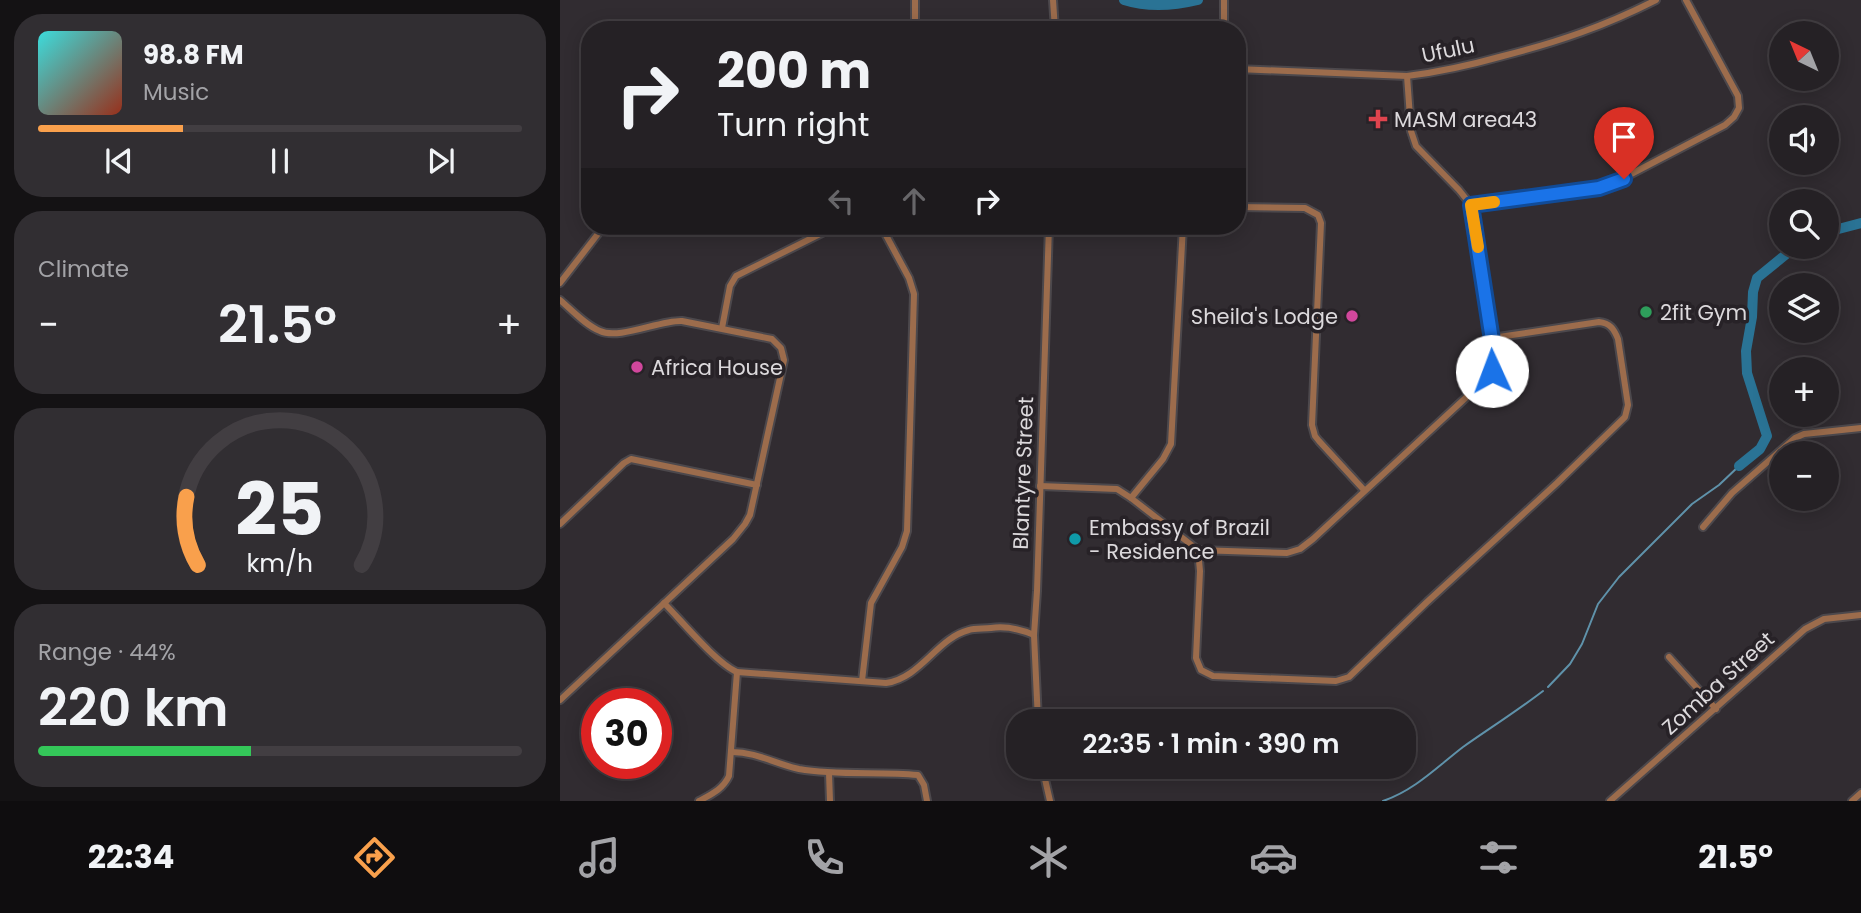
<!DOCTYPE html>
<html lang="en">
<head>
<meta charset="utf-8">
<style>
	body { margin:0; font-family:Poppins,sans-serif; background:#312e32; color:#f1f3f6; height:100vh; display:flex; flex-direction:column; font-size:26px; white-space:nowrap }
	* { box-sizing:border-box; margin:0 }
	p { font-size:23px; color:#a3a3a7 }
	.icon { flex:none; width:38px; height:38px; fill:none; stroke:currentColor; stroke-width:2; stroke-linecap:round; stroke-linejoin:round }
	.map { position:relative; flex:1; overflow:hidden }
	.details { display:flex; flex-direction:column; gap:14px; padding:14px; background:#141214; width:560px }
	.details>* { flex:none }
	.hud { position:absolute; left:21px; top:21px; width:665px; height:214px; border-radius:28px; box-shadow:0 4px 18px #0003,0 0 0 2px #423e42; background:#252125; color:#f1f3f6; overflow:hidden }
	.needle { width:46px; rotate:317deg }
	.buttons { position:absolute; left:1209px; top:21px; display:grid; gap:14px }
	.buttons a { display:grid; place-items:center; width:70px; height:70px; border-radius:50%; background:#252125; box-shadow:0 4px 18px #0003,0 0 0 2px #423e42; font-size:35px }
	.speed { position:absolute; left:21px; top:688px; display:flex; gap:14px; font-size:35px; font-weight:700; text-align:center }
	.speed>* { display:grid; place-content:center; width:91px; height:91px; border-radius:50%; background:#252125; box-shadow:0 4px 18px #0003,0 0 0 2px #423e42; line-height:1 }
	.speed .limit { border:10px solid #d22; background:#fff; color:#111 }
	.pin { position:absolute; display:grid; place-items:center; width:60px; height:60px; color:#fff; margin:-72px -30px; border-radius:50% 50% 50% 0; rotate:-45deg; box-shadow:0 0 7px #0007 }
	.pin .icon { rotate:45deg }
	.me { position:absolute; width:77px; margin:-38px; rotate:358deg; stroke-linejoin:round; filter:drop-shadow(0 0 5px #0008) }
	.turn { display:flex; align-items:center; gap:24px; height:147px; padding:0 21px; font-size:32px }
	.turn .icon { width:91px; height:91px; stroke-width:2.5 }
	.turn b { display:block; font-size:49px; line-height:60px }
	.lanes { display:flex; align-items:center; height:66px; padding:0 21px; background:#0003; justify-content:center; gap:35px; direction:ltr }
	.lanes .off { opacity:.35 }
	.big { font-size:52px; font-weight:600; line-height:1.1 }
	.details .widget { flex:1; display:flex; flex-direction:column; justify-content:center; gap:10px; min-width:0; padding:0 24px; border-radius:28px; background:#312e32 }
	.details .dial { align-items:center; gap:0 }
	.dial svg { height:182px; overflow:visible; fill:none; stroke:#423e42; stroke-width:7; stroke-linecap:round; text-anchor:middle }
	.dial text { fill:#f1f3f6; stroke:none }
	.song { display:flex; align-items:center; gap:21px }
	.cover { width:84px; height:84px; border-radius:10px; background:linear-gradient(135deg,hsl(180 70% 55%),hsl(10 70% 35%)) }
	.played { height:7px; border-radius:4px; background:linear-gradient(90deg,#f9a04c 30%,#423e42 30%) }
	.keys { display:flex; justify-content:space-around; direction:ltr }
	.heat { display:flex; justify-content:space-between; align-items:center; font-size:38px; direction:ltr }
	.charge { height:10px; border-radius:5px; background:linear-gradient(90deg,#34c759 44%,#423e42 0) }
	.trip { position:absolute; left:446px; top:709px; width:410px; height:70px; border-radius:28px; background:#252125; box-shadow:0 4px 18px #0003,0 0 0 2px #423e42; font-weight:600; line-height:70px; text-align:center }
	.menu { display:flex; height:112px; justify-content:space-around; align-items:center; background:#0f0d0f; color:#a3a3a7 }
	.menu .icon { width:49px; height:49px }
	.menu .selected { color:#f9a04c }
	.menu b { font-size:32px; color:#f1f3f6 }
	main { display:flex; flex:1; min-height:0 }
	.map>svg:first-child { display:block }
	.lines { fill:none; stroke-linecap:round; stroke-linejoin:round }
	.stream { stroke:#5f92aa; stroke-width:2 }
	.river { stroke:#2a7395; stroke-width:10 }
	.minor-casing { stroke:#4c484c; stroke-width:10 }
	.minor { stroke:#9c6c4c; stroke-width:6 }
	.route-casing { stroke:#114b97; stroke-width:18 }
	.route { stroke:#1a73e8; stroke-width:12 }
	.slow { stroke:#f59e0b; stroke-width:12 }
	.health-dot { fill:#e0444e; stroke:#272227; stroke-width:2.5 }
	.leisure-dot { fill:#2e9e5b; stroke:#272227; stroke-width:2.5 }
	.hotel-dot { fill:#d1479c; stroke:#272227; stroke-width:2.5 }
	.culture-dot { fill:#0f9aa8; stroke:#272227; stroke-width:2.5 }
	.labels { text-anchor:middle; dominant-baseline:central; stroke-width:7; stroke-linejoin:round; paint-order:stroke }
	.street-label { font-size:21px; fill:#dcd9dc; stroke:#272227 }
	.poi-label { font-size:21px; fill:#dcd9dc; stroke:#272227; text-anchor:start }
</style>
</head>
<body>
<main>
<section class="details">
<div class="widget">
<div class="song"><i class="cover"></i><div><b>98.8 FM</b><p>Music</p></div></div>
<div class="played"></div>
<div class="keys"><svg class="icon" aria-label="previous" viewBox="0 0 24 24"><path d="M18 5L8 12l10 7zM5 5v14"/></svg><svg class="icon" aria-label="pause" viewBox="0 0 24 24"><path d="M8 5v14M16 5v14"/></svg><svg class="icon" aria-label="next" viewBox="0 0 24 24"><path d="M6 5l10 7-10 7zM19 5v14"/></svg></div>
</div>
<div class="widget"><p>Climate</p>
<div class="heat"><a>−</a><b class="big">21.5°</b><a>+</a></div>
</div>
<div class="widget dial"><svg viewBox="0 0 100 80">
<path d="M14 69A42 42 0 1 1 86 69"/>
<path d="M14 69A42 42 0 0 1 9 39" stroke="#f9a04c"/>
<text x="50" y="56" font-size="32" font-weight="700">25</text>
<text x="50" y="72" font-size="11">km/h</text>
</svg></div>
<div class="widget"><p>Range · 44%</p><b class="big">220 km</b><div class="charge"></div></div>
</section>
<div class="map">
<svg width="1301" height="801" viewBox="0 0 1301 801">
	<rect width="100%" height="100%" fill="#312c31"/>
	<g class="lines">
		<!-- stream -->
		<g class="stream">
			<polyline points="988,687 1010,664 1022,644 1038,604 1059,577 1132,504 1159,485 1179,466"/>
			<path d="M823,801C855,790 877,767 903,747C930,728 957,711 983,691"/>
		</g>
		<!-- river -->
		<g class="river">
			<path d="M564,0C589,8 613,6 638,0"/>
			<polyline points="1267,232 1301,223"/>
			<polyline points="1179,466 1200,449 1207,436 1187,373 1186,351 1192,317 1193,292 1197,278 1235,247"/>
		</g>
		<defs>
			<g id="minor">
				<polyline points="355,0 355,30"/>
				<polyline points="493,0 495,30"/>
				<polyline points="664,30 664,0"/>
				<path d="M677,69L847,76C880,72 911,65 943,56C998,42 1045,26 1096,0"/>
				<polyline points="911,205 1039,188 1052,184 1165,125 1174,117 1179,108 1178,96 1126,0"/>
				<polyline points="677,207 745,208 758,215 761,223 752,425 755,436 759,441 804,490"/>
				<polyline points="90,226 93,228"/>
				<polyline points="0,283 44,226"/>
				<path d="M0,300C12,310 25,325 40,331C59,340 100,320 122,321L212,339L221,348L224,360L190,515L185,524L173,539L0,700"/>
				<polyline points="162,328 170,286 176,276 276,226"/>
				<polyline points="480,486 557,489 571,498 638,550 727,553 740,549 753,539 926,379 932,371 935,361 911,205 899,190 856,146 851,131 847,76"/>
				<polyline points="571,498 603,459 611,444 623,226"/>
				<polyline points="0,524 64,463 71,459 197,485"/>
				<polyline points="1143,527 1172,493 1235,438 1244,434 1301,428"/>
				<path d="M638,550L640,571L636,658L641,670L653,676L776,681L789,677L867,602L997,483L1065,417L1068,405L1058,339C1054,329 1050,323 1039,322L932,338"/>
				<path d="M104,603C121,620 156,663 177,672L326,683C361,678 377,638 409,630C415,628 424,629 431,628C445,626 460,629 474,635"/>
				<polyline points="1109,657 1156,709"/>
				<polyline points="302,681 311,603 342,547 347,531 354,294 349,278 321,226"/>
				<polyline points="478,721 474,635 477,591 489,226"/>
				<path d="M172,752C197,752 215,764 239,769C279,776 319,771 358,775L364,785L367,801"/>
				<polyline points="482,766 490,801"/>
				<polyline points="269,773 270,801"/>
				<path d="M139,801C152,794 163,789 169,776L177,672"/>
				<polyline points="1050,801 1245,629 1264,619 1301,615"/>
				<polyline points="1292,801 1301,793"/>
			</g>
		</defs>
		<!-- minor casing -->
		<use href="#minor" class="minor-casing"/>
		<!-- minor -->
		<use href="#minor" class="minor"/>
	</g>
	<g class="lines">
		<defs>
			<polyline id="route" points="932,371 934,361 934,353 911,205 1039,188 1064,179"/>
		</defs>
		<!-- route casing -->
		<use href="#route" class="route-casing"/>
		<!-- route -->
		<use href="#route" class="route"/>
		<!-- slow -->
		<polyline class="slow" points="918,247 911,205 934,202"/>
	</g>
	<!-- markers -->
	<path class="health-dot" d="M814.5 108.5h7v7h7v7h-7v7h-7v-7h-7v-7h7z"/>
	<circle class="leisure-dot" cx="1086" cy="312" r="7"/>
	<g class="hotel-dot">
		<circle cx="792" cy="316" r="7"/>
		<circle cx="77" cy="367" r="7"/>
	</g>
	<circle class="culture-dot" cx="515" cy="539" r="7"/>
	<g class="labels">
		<!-- street labels -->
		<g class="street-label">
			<text transform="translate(888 50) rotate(-12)">Ufulu</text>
			<text transform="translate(463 473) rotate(-88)">Blantyre Street</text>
			<text transform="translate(1158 683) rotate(-42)">Zomba Street</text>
		</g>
		<!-- poi labels -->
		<g class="poi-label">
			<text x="834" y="119">MASM area43</text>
			<text x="1100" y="312">2fit Gym</text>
			<text x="778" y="316" text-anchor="end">Sheila's Lodge</text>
			<text x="91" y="367">Africa House</text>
			<text x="529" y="527">Embassy of Brazil<tspan x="529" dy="24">- Residence</tspan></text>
		</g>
	</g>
</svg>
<div class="buttons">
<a><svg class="needle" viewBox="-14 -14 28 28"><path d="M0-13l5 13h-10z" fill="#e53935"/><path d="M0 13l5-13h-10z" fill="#a3a3a7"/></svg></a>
<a><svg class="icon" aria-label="sound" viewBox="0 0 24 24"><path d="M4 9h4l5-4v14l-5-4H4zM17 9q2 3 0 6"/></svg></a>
<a><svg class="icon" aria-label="search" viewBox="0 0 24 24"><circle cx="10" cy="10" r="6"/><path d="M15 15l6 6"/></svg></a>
<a><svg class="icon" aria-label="layers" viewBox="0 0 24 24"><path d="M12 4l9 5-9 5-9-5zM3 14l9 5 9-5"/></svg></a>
<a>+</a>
<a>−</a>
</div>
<div class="speed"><div class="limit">30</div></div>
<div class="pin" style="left:1064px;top:179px;background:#d93025"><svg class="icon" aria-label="arrive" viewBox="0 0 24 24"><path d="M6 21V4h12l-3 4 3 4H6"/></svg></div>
<svg class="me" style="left:932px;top:371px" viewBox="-20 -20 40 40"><circle r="19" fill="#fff"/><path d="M0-13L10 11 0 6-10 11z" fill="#1a73e8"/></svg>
<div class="trip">22:35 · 1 min · 390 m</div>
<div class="hud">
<div class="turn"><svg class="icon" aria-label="right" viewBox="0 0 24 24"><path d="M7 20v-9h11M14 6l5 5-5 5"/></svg><div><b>200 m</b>Turn right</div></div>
<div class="lanes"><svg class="icon off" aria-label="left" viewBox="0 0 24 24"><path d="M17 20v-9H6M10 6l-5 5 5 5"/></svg><svg class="icon off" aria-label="ahead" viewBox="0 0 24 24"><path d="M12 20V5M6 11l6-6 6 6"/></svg><svg class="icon" aria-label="right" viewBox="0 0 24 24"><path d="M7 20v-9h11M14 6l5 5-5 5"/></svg></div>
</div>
</div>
</main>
<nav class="menu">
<b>22:34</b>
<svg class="icon selected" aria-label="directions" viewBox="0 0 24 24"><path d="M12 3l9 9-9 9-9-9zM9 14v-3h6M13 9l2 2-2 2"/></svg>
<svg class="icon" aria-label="music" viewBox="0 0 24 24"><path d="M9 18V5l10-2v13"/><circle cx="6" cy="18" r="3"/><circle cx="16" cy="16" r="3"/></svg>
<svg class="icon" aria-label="phone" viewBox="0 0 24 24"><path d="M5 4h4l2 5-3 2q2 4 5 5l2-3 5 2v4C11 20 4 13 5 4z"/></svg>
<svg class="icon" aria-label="climate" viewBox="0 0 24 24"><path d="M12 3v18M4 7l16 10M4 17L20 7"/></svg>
<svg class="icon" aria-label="car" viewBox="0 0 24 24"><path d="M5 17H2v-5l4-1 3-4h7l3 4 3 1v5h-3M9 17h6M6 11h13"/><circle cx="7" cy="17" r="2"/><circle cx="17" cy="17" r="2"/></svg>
<svg class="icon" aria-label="filters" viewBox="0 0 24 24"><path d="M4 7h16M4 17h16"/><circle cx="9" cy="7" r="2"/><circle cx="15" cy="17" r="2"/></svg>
<b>21.5°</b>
</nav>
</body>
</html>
